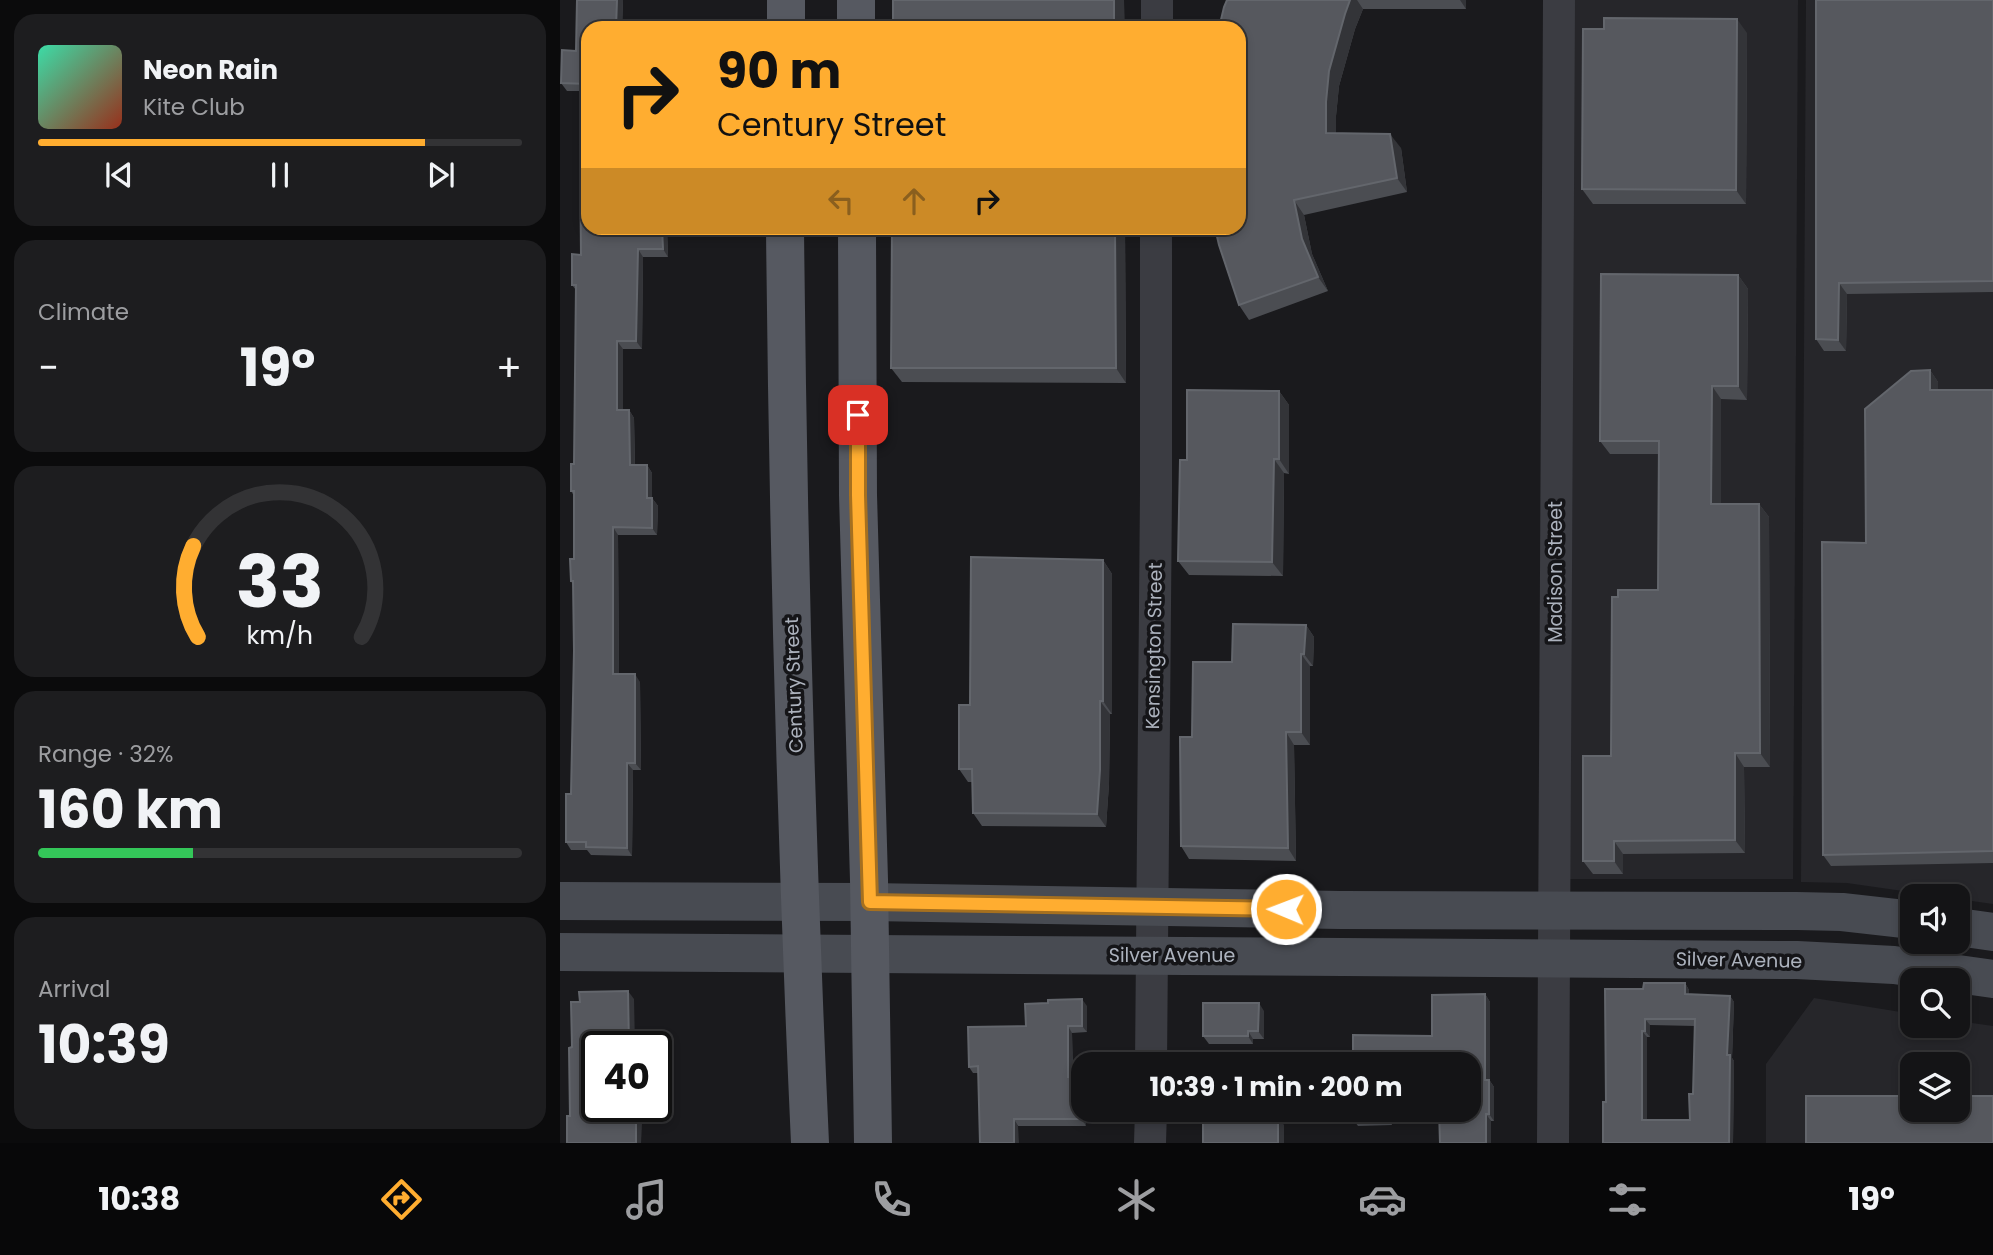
<!DOCTYPE html>
<html lang="en">
<head>
<meta charset="utf-8">
<style>
	body { margin:0; font-family:Poppins,sans-serif; background:#1d1d1f; color:#f1f3f6; height:100vh; display:flex; flex-direction:column; font-size:26px; white-space:nowrap }
	* { box-sizing:border-box; margin:0 }
	p { font-size:23px; color:#9d9ea1 }
	.icon { flex:none; width:38px; height:38px; fill:none; stroke:currentColor; stroke-width:2; stroke-linecap:round; stroke-linejoin:round }
	.map { position:relative; flex:1; overflow:hidden }
	.sheet { display:flex; flex-direction:column; gap:14px; padding:14px; background:#0b0b0c; width:560px }
	.sheet>* { flex:none }
	.hud { position:absolute; left:21px; top:21px; width:665px; height:214px; border-radius:21px; box-shadow:0 4px 10px #0003,0 0 0 2px #333335; background:#ffad30; color:#111; overflow:hidden }
	.controls { position:absolute; left:1340px; top:884px; display:grid; gap:14px }
	.controls a { display:grid; place-items:center; width:70px; height:70px; border-radius:14px; background:#141416; box-shadow:0 4px 10px #0003,0 0 0 2px #333335; font-size:35px }
	.speed { position:absolute; left:21px; top:1031px; display:flex; gap:14px; font-size:35px; font-weight:700; text-align:center }
	.speed>* { display:grid; place-content:center; width:91px; height:91px; border-radius:50%; background:#141416; box-shadow:0 4px 10px #0003,0 0 0 2px #333335; line-height:1 }
	.speed .limit { border:4px solid #111; border-radius:10px; background:#fff; color:#111 }
	.pin { position:absolute; display:grid; place-items:center; width:60px; height:60px; color:#fff; margin:-30px; border-radius:14px; box-shadow:0 4px 10px #0006 }
	.me { position:absolute; width:77px; margin:-38px; rotate:271deg; stroke-linejoin:round; filter:drop-shadow(0 0 5px #0008) }
	.turn { display:flex; align-items:center; gap:24px; height:147px; padding:0 21px; font-size:32px }
	.turn .icon { width:91px; height:91px; stroke-width:2.5 }
	.turn b { display:block; font-size:49px; line-height:60px }
	.lanes { display:flex; align-items:center; height:66px; padding:0 21px; background:#0003; justify-content:center; gap:35px; direction:ltr }
	.lanes .off { opacity:.35 }
	.big { font-size:52px; font-weight:700; line-height:1.1 }
	.sheet .tile { flex:1; display:flex; flex-direction:column; justify-content:center; gap:10px; min-width:0; padding:0 24px; border-radius:21px; background:#1d1d1f }
	.sheet .dial { align-items:center; gap:0 }
	.dial svg { height:182px; overflow:visible; fill:none; stroke:#333335; stroke-width:7; stroke-linecap:round; text-anchor:middle }
	.dial text { fill:#f1f3f6; stroke:none }
	.song { display:flex; align-items:center; gap:21px }
	.cover { width:84px; height:84px; border-radius:10px; background:linear-gradient(135deg,hsl(160 70% 55%),hsl(10 70% 35%)) }
	.played { height:7px; border-radius:4px; background:linear-gradient(90deg,#ffad30 80%,#333335 80%) }
	.keys { display:flex; justify-content:space-around; direction:ltr }
	.heat { display:flex; justify-content:space-between; align-items:center; font-size:38px; direction:ltr }
	.charge { height:10px; border-radius:5px; background:linear-gradient(90deg,#34c759 32%,#333335 0) }
	.trip { position:absolute; left:511px; top:1052px; width:410px; height:70px; border-radius:21px; background:#141416; box-shadow:0 4px 10px #0003,0 0 0 2px #333335; font-weight:700; line-height:70px; text-align:center }
	.menu { display:flex; height:112px; justify-content:space-around; align-items:center; background:#080809; color:#9d9ea1 }
	.menu .icon { width:49px; height:49px }
	.menu .current { color:#ffad30 }
	.menu b { font-size:32px; color:#f1f3f6 }
	main { display:flex; flex:1; min-height:0 }
	.map>svg:first-child { display:block }
	.built { fill:#26262a; fill-rule:evenodd }
	.lines { fill:none; stroke-linecap:round; stroke-linejoin:round }
	.street { stroke:#3b3c42; stroke-width:32 }
	.secondary { stroke:#484b52; stroke-width:38 }
	.primary { stroke:#565961; stroke-width:38 }
	.wall { fill:#4b4d52; fill-rule:evenodd }
	.shaded-wall { fill:#333438 }
	.building { fill:#56585e; stroke:#63666c; stroke-width:2; fill-rule:evenodd }
	.route-casing { stroke:#a6701f; stroke-width:18 }
	.route { stroke:#ffad30; stroke-width:12 }
	.labels { text-anchor:middle; dominant-baseline:central; stroke-width:7; stroke-linejoin:round; paint-order:stroke }
	.street-label { font-size:19px; fill:#acb2bd; stroke:#151518 }
</style>
</head>
<body>
<main>
<section class="sheet">
<div class="tile">
<div class="song"><i class="cover"></i><div><b>Neon Rain</b><p>Kite Club</p></div></div>
<div class="played"></div>
<div class="keys"><svg class="icon" aria-label="previous" viewBox="0 0 24 24"><path d="M18 5L8 12l10 7zM5 5v14"/></svg><svg class="icon" aria-label="pause" viewBox="0 0 24 24"><path d="M8 5v14M16 5v14"/></svg><svg class="icon" aria-label="next" viewBox="0 0 24 24"><path d="M6 5l10 7-10 7zM19 5v14"/></svg></div>
</div>
<div class="tile"><p>Climate</p>
<div class="heat"><a>−</a><b class="big">19°</b><a>+</a></div>
</div>
<div class="tile dial"><svg viewBox="0 0 100 80">
<path d="M14 69A42 42 0 1 1 86 69"/>
<path d="M14 69A42 42 0 0 1 12 29" stroke="#ffad30"/>
<text x="50" y="56" font-size="32" font-weight="700">33</text>
<text x="50" y="72" font-size="11">km/h</text>
</svg></div>
<div class="tile"><p>Range · 32%</p><b class="big">160 km</b><div class="charge"></div></div>
<div class="tile"><p>Arrival</p><b class="big">10:39</b></div>
</section>
<div class="map">
<svg width="1433" height="1143" viewBox="0 0 1433 1143">
	<rect width="100%" height="100%" fill="#1a1a1d"/>
	<!-- built -->
	<g class="built">
		<polygon points="1009,0 1238,0 1233,879 999,879"/>
		<polygon points="1246,0 1433,0 1433,904 1398,899 1398,896 1378,896 1287,883 1241,882"/>
		<path d="M1254,998L1353,1014V1026H1398V1021L1433,1026V1143H1206V1064ZM1353,1064H1398V1110H1353Z"/>
	</g>
	<g class="lines">
		<!-- street -->
		<g class="street">
			<polyline points="597,28 597,0"/>
			<polyline points="591,1064 596,491 596,228"/>
			<polyline points="590,1143 591,1110"/>
			<polyline points="993,1143 999,0"/>
		</g>
		<!-- secondary -->
		<g class="secondary">
			<polyline points="0,901 310,902 780,910 1237,911 1282,912 1353,920"/>
			<polyline points="1398,927 1433,932"/>
			<polyline points="0,952 1237,960 1334,965 1433,979"/>
		</g>
		<!-- primary -->
		<g class="primary">
			<polyline points="296,0 296,28"/>
			<polyline points="226,28 226,0"/>
			<path d="M225,228C228,533 236,838 250,1143"/>
			<polyline points="297,228 298,495 309,880 313,1143"/>
		</g>
	</g>
	<!-- wall -->
	<g class="wall">
		<polygon points="17,0 63,0 62,28 28,28 28,91 7,91 1,83 16,51"/>
		<polygon points="667,0 906,0 906,9 803,9 795,29 779,86 776,116 776,133 841,148 847,192 744,215 752,254 768,291 689,320 679,305"/>
		<polygon points="1256,0 1433,0 1433,292 1287,294 1286,351 1264,351 1256,339"/>
		<polygon points="1187,33 1186,204 1033,204 1022,189"/>
		<polygon points="107,228 108,257 83,257 82,349 63,349 63,410 69,410 74,418 75,465 87,465 92,473 92,498 98,506 97,535 58,535 59,674 80,682 81,770 73,770 72,856 31,855 27,850 11,850 6,842 11,794 14,651 13,585 11,581 14,559 14,496 11,491 14,464 16,290 12,285"/>
		<polygon points="565,228 566,383 342,382 331,368"/>
		<polygon points="1178,275 1188,289 1187,400 1161,399 1161,504 1199,504 1209,517 1210,767 1184,767 1185,853 1063,854 1063,874 1033,874 1023,861 1051,756 1058,597 1098,590 1099,454 1050,454 1040,441"/>
		<polygon points="1370,370 1378,382 1378,390 1433,390 1433,863 1271,866 1263,855"/>
		<polygon points="719,391 729,405 729,474 724,473 723,576 629,575 618,561"/>
		<polygon points="543,560 552,574 552,714 550,714 549,784 546,827 422,826 413,813 413,782 408,782 399,769 410,705"/>
		<polygon points="746,625 754,637 753,666 750,666 750,745 734,745 736,861 629,859 621,846 632,737 672,662"/>
		<path d="M1125,983L1129,990V994L1170,996L1174,1002L1172,1058L1174,1061L1173,1143H1043L1046,1102L1083,989ZM1090,1025L1135,1026L1133,1094L1130,1120H1087V1037H1090Z"/>
		<polygon points="925,994 930,1002 930,1081 934,1087 934,1121 931,1121 908,1110 875,1063 848,1064 793,1064 872,1036"/>
		<polygon points="527,1006 527,1032 512,1033 513,1077 526,1126 458,1126 419,1073 413,1073 409,1067 466,1026"/>
		<polygon points="704,1011 704,1039 693,1039 693,1044 649,1044 643,1036"/>
		<polygon points="832,1110 832,1125 798,1126 793,1119"/>
	</g>
	<!-- shaded-wall -->
	<g class="shaded-wall">
		<polygon points="57,0 63,0 62,28 56,28"/>
		<polygon points="554,0 564,0 565,28 554,28"/>
		<polygon points="790,0 797,0 803,9 795,29 779,86 776,116 776,148 766,133 766,102 769,71 785,14"/>
		<polygon points="900,0 906,0 906,9"/>
		<polygon points="1177,19 1187,33 1186,204 1176,190"/>
		<polygon points="830,134 841,148 847,192 837,178"/>
		<polygon points="734,200 744,215 752,254 768,291 758,277 742,239"/>
		<polygon points="102,228 107,228 108,257 103,249"/>
		<polygon points="555,228 565,228 566,383 556,368"/>
		<polygon points="78,249 83,257 82,349 76,341"/>
		<polygon points="1178,275 1188,289 1187,400 1178,386"/>
		<polygon points="1279,283 1287,294 1286,351 1278,340"/>
		<polygon points="57,341 63,349 63,418 57,410"/>
		<polygon points="1370,370 1378,382 1378,402 1370,390"/>
		<polygon points="1152,386 1161,399 1161,517 1151,504"/>
		<polygon points="719,391 729,405 729,474 719,459"/>
		<polygon points="69,410 74,418 75,472 70,465"/>
		<polygon points="714,459 724,473 723,576 712,562"/>
		<polygon points="87,465 92,473 92,506 87,498"/>
		<polygon points="92,498 98,506 97,535 92,528"/>
		<polygon points="1199,504 1209,517 1210,767 1200,753"/>
		<polygon points="53,527 58,535 59,682 53,674"/>
		<polygon points="543,560 552,574 552,714 543,701"/>
		<polygon points="746,625 754,637 753,666 744,654"/>
		<polygon points="741,654 750,666 750,745 741,732"/>
		<polygon points="75,674 80,682 81,770 75,763"/>
		<polygon points="540,701 550,714 549,784 546,827 537,814"/>
		<polygon points="726,732 734,745 736,861 728,848"/>
		<polygon points="1175,753 1184,767 1185,853 1175,840"/>
		<polygon points="67,763 73,770 72,856 67,848"/>
		<polygon points="1054,841 1063,854 1063,874 1054,861"/>
		<polygon points="1125,983 1129,990 1129,1000 1125,994"/>
		<polygon points="68,991 74,999 75,1046 69,1046"/>
		<polygon points="925,994 930,1002 930,1081 934,1087 934,1121 929,1114 925,1080"/>
		<polygon points="1170,996 1174,1002 1172,1058 1174,1061 1173,1143 1169,1143 1167,1055"/>
		<polygon points="522,999 527,1006 527,1032 522,1026"/>
		<polygon points="699,1003 704,1011 704,1039 698,1031"/>
		<polygon points="1085,1019 1090,1025 1090,1037 1085,1031"/>
		<polygon points="508,1026 512,1033 513,1084 508,1077"/>
		<polygon points="688,1031 693,1039 693,1044 688,1036"/>
		<polygon points="1082,1031 1087,1037 1087,1127 1082,1120"/>
		<polygon points="522,1077 523,1079 523,1110 526,1110 526,1126 522,1119"/>
		<polygon points="70,1106 76,1106 76,1124 71,1117"/>
		<polygon points="827,1110 832,1110 832,1125 827,1118"/>
		<polygon points="926,1114 931,1121 931,1143 926,1143"/>
		<polygon points="76,1117 82,1124 81,1143 76,1143"/>
		<polygon points="718,1117 724,1125 724,1143 718,1143"/>
		<polygon points="454,1119 458,1126 459,1143 454,1143"/>
	</g>
	<!-- building -->
	<g class="building">
		<polygon points="17,0 57,0 56,28 28,28 28,84 1,83 2,50 16,51"/>
		<rect x="333" y="0" width="221" height="28"/>
		<polygon points="667,0 790,0 785,14 769,71 766,102 766,133 830,134 837,178 734,200 742,239 758,277 679,305 659,245 655,228 679,228 679,28 659,28 664,7"/>
		<polygon points="1256,0 1433,0 1433,281 1279,283 1278,340 1256,339"/>
		<polygon points="1044,18 1177,19 1176,190 1022,189 1023,29 1044,29"/>
		<polygon points="20,145 28,145 28,228 102,228 103,249 78,249 76,341 57,341 57,410 69,410 70,465 87,465 87,498 92,498 92,528 53,527 53,674 75,674 75,763 67,763 67,848 26,847 26,842 6,842 6,794 11,794 14,651 13,581 11,581 10,559 14,559 14,491 11,491 11,464 14,464 16,285 12,285 12,254 21,255"/>
		<polygon points="332,228 555,228 556,368 331,368"/>
		<polygon points="1041,274 1178,275 1178,386 1152,386 1151,504 1199,504 1200,753 1175,753 1175,840 1054,841 1054,861 1023,861 1023,756 1051,756 1052,597 1058,597 1058,590 1098,590 1099,441 1040,441"/>
		<polygon points="1370,370 1370,390 1433,390 1433,851 1263,855 1262,542 1306,543 1305,409 1351,371"/>
		<polygon points="627,390 719,391 719,459 714,459 712,562 618,561 620,460 627,460"/>
		<polygon points="411,557 543,560 543,701 540,701 540,770 537,814 413,813 412,769 399,769 399,705 410,705"/>
		<polygon points="673,624 746,625 744,654 741,654 741,732 726,732 728,848 621,846 620,737 632,737 633,662 672,662"/>
		<path d="M1084,983H1125V994L1170,996L1167,1055H1170L1169,1143H1043V1102H1046L1045,989H1083ZM1085,1019H1135L1133,1094H1129L1130,1120H1082V1031H1085Z"/>
		<polygon points="68,991 69,1046 37,1046 37,1106 70,1106 71,1117 76,1117 76,1143 7,1143 7,1116 10,1116 9,1048 12,1047 11,1002 20,1002 19,992"/>
		<polygon points="925,994 925,1080 929,1080 929,1114 926,1114 926,1143 880,1143 879,1110 908,1110 908,1064 875,1064 875,1055 828,1058 826,1064 793,1064 793,1035 872,1036 872,995"/>
		<polygon points="522,999 522,1026 508,1026 508,1077 522,1077 522,1119 454,1119 454,1143 420,1143 418,1066 409,1067 408,1027 466,1026 465,1004 488,1003 488,1000"/>
		<polygon points="643,1003 699,1003 698,1031 688,1031 688,1036 643,1036"/>
		<polygon points="1246,1096 1353,1096 1353,1110 1398,1110 1398,1096 1433,1096 1433,1143 1246,1143"/>
		<polygon points="793,1110 827,1110 827,1118 793,1119"/>
		<rect x="643" y="1117" width="75" height="26"/>
	</g>
	<g class="lines">
		<defs>
			<polyline id="route" points="298,415 298,495 310,902 726,909"/>
		</defs>
		<!-- route casing -->
		<use href="#route" class="route-casing"/>
		<!-- route -->
		<use href="#route" class="route"/>
	</g>
	<g class="labels">
		<!-- street labels -->
		<g class="street-label">
			<text transform="translate(995 572) rotate(-90)">Madison Street</text>
			<text transform="translate(594 646) rotate(-89)">Kensington Street</text>
			<text transform="translate(234 685) rotate(-92)">Century Street</text>
			<text x="612" y="955">Silver Avenue</text>
			<text transform="translate(1179 960) rotate(1)">Silver Avenue</text>
		</g>
	</g>
</svg>
<div class="controls">
<a><svg class="icon" aria-label="sound" viewBox="0 0 24 24"><path d="M4 9h4l5-4v14l-5-4H4zM17 9q2 3 0 6"/></svg></a>
<a><svg class="icon" aria-label="search" viewBox="0 0 24 24"><circle cx="10" cy="10" r="6"/><path d="M15 15l6 6"/></svg></a>
<a><svg class="icon" aria-label="layers" viewBox="0 0 24 24"><path d="M12 4l9 5-9 5-9-5zM3 14l9 5 9-5"/></svg></a>
</div>
<div class="speed"><div class="limit">40</div></div>
<div class="pin" style="left:298px;top:415px;background:#d93025"><svg class="icon" aria-label="arrive" viewBox="0 0 24 24"><path d="M6 21V4h12l-3 4 3 4H6"/></svg></div>
<svg class="me" style="left:726px;top:909px" viewBox="-20 -20 40 40"><circle r="17" fill="#ffad30" stroke="#fff" stroke-width="3"/><path d="M0-11L8 9 0 5-8 9z" fill="#fff"/></svg>
<div class="trip">10:39 · 1 min · 200 m</div>
<div class="hud">
<div class="turn"><svg class="icon" aria-label="right" viewBox="0 0 24 24"><path d="M7 20v-9h11M14 6l5 5-5 5"/></svg><div><b>90 m</b>Century Street</div></div>
<div class="lanes"><svg class="icon off" aria-label="left" viewBox="0 0 24 24"><path d="M17 20v-9H6M10 6l-5 5 5 5"/></svg><svg class="icon off" aria-label="ahead" viewBox="0 0 24 24"><path d="M12 20V5M6 11l6-6 6 6"/></svg><svg class="icon" aria-label="right" viewBox="0 0 24 24"><path d="M7 20v-9h11M14 6l5 5-5 5"/></svg></div>
</div>
</div>
</main>
<nav class="menu">
<b>10:38</b>
<svg class="icon current" aria-label="directions" viewBox="0 0 24 24"><path d="M12 3l9 9-9 9-9-9zM9 14v-3h6M13 9l2 2-2 2"/></svg>
<svg class="icon" aria-label="music" viewBox="0 0 24 24"><path d="M9 18V5l10-2v13"/><circle cx="6" cy="18" r="3"/><circle cx="16" cy="16" r="3"/></svg>
<svg class="icon" aria-label="phone" viewBox="0 0 24 24"><path d="M5 4h4l2 5-3 2q2 4 5 5l2-3 5 2v4C11 20 4 13 5 4z"/></svg>
<svg class="icon" aria-label="climate" viewBox="0 0 24 24"><path d="M12 3v18M4 7l16 10M4 17L20 7"/></svg>
<svg class="icon" aria-label="car" viewBox="0 0 24 24"><path d="M5 17H2v-5l4-1 3-4h7l3 4 3 1v5h-3M9 17h6M6 11h13"/><circle cx="7" cy="17" r="2"/><circle cx="17" cy="17" r="2"/></svg>
<svg class="icon" aria-label="filters" viewBox="0 0 24 24"><path d="M4 7h16M4 17h16"/><circle cx="9" cy="7" r="2"/><circle cx="15" cy="17" r="2"/></svg>
<b>19°</b>
</nav>
</body>
</html>
